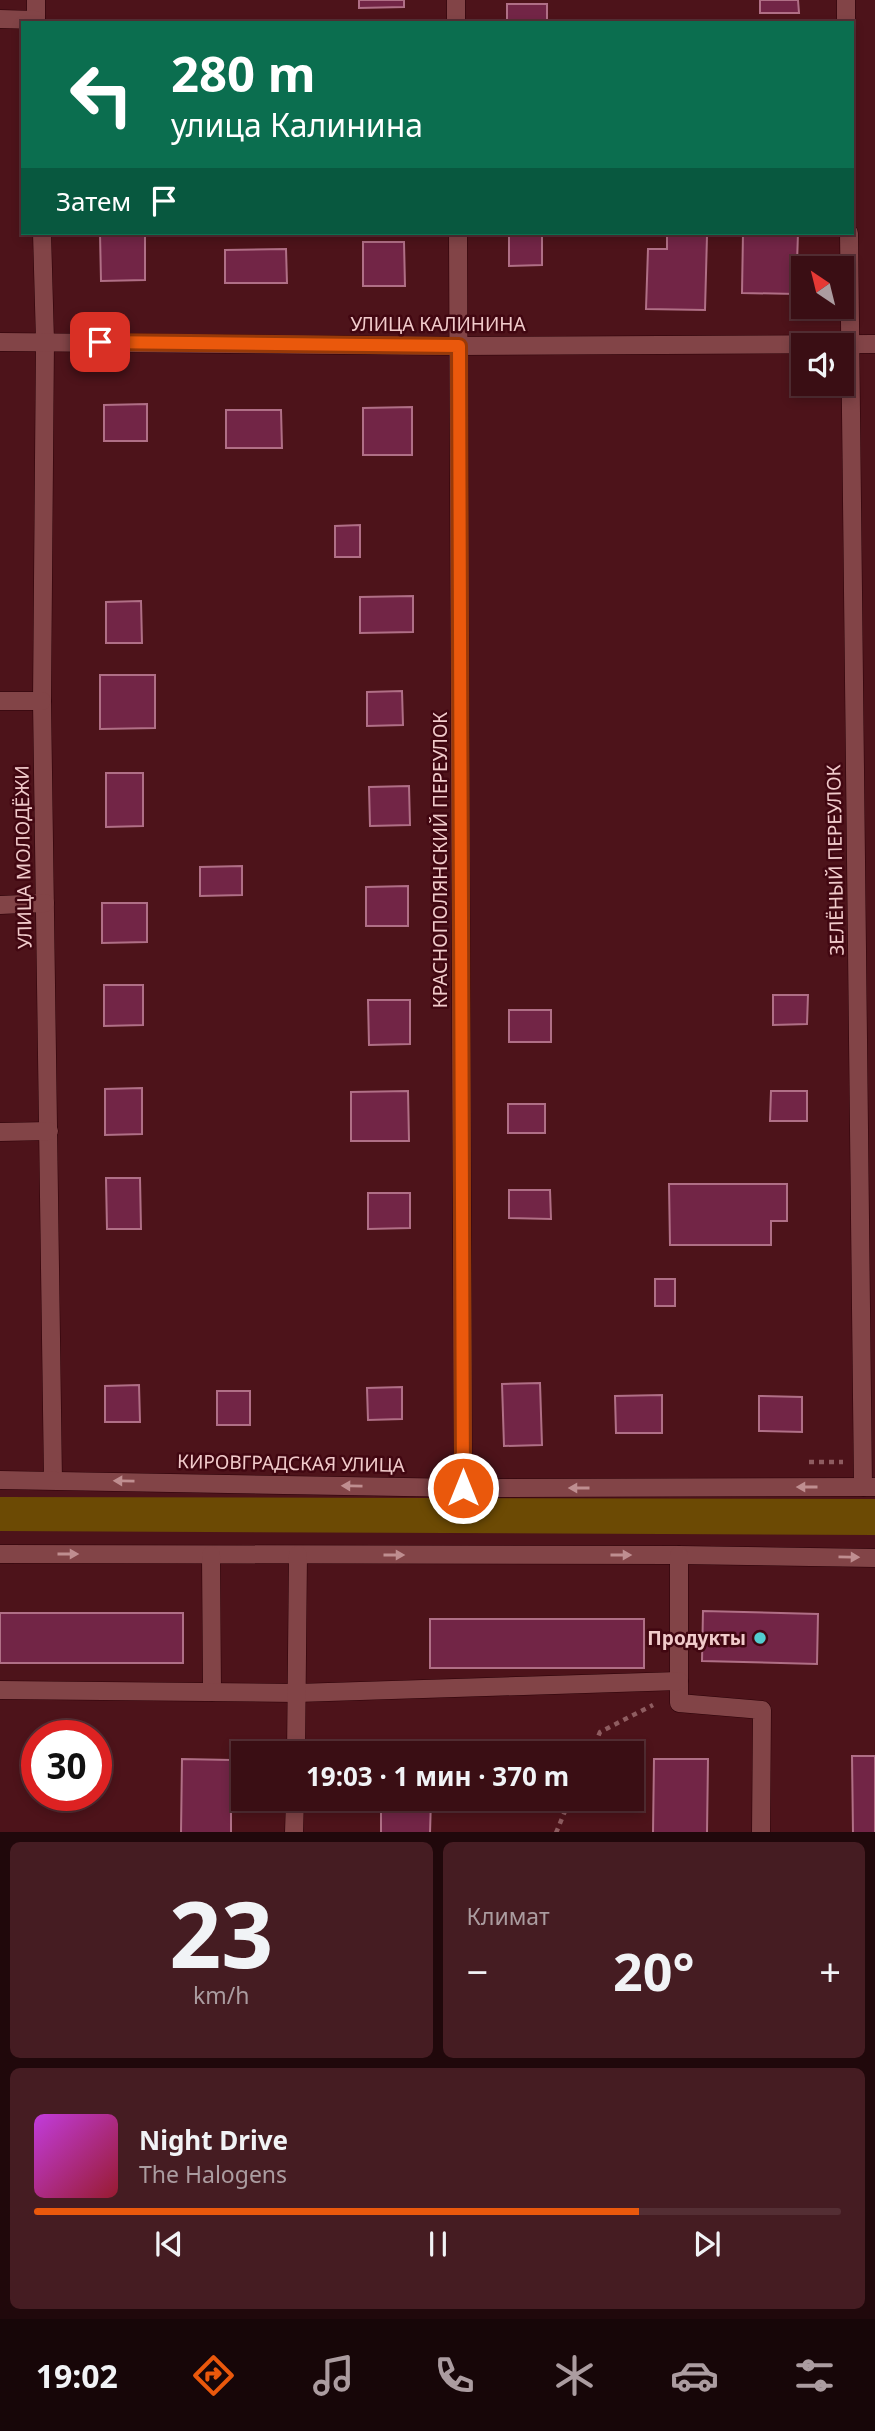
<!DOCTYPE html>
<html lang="ru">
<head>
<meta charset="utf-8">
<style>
	body { margin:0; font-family:"Noto Sans",sans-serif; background:#451c22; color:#f1f3f6; height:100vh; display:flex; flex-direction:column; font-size:26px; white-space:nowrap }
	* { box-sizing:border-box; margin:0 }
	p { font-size:23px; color:#ab9ca0 }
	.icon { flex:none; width:38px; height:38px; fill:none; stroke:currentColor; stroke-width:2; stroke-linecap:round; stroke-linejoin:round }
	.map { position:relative; height:1832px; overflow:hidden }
	.side { display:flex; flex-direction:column; gap:10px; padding:10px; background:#20080b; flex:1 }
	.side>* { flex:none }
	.banner { position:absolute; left:21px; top:21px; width:833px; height:214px; border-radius:0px; box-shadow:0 4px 10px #0003,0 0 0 2px #542e34; background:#0b6e4f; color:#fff; overflow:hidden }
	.needle { width:46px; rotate:325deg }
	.tools { position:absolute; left:791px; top:256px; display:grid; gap:14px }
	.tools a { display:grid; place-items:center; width:63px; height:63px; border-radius:0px; background:#3a0e14; box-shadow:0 4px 10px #0003,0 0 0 2px #542e34; font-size:35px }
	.speed { position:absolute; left:21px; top:1720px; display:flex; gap:14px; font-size:35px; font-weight:700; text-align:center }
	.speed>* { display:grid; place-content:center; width:91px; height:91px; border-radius:50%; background:#3a0e14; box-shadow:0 4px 10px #0003,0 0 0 2px #542e34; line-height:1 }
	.speed .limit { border:10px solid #d22; background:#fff; color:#111 }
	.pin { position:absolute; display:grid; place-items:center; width:60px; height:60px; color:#fff; margin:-30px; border-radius:14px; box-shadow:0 4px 10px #0006 }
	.me { position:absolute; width:77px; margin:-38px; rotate:0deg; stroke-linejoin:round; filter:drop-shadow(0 0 5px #0008) }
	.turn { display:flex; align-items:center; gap:24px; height:147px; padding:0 35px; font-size:32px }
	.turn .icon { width:91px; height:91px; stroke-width:2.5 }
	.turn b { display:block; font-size:49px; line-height:60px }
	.then { display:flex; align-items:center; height:66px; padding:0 35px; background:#0003; gap:14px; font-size:26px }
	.big { font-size:52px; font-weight:700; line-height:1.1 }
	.side .widget { flex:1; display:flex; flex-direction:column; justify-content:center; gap:10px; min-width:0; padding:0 24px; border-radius:10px; background:#451c22 }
	.side .dial { align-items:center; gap:0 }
	.dial b { font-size:91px; line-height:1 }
	.song { display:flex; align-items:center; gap:21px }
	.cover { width:84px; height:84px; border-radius:10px; background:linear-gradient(135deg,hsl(290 70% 55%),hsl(350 70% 35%)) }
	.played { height:7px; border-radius:4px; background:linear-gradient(90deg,#ea580c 75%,#542e34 75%) }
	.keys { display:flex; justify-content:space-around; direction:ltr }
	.heat { display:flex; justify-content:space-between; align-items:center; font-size:38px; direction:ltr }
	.side .tiles { flex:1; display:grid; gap:10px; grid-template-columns:1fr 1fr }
	.widget:last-child { grid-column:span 2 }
	.trip { position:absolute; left:231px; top:1741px; width:413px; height:70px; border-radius:0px; background:#3a0e14; box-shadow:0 4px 10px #0003,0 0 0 2px #542e34; font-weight:700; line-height:70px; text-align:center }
	.dock { display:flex; height:112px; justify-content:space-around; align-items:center; background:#170608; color:#ab9ca0 }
	.dock .icon { width:49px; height:49px }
	.dock .active { color:#ea580c }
	.dock b { font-size:32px; color:#f1f3f6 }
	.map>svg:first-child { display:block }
	.green { fill:#6c4a04 }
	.building { fill:#722546; stroke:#b06f86; stroke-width:2 }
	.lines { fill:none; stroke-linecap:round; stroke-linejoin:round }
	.minor-casing { stroke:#2b0208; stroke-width:19 }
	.path { stroke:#8e5c60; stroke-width:4.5; stroke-dasharray:5 5; stroke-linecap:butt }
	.minor { stroke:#824447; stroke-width:18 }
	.oneway { fill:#bf8e90 }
	.route-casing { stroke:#983908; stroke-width:18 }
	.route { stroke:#ea580c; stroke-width:12 }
	.poi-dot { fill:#52cdcf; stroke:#410711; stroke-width:2.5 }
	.labels { text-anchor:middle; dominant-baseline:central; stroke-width:5; stroke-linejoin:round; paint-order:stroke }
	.street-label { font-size:19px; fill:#f1cbcb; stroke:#410711 }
	.poi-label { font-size:19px; font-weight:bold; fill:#f1cbcb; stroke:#410711; text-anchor:end }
</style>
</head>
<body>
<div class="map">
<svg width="875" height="1833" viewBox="0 0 875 1833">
	<rect width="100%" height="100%" fill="#4d131a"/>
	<!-- green -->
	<polygon class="green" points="0,1497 875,1499 875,1535 0,1531"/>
	<!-- building -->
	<g class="building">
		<polygon points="359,0 404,0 404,7 359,8"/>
		<polygon points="760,0 798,0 799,13 760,13"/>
		<rect x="507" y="4" width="40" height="19"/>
		<polygon points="100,233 145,233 145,280 101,281"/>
		<polygon points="509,233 542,233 542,265 509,266"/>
		<polygon points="743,233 798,233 796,294 742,293"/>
		<polygon points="667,235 707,236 705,310 646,309 648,249 667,249"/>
		<polygon points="363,242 404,242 405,286 363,286"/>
		<polygon points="286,249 287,283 225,283 225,250"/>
		<polygon points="147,404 147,441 104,441 104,405"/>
		<polygon points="412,407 412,455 363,455 363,408"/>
		<polygon points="226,410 281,410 282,448 226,448"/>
		<polygon points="360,525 360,557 335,557 335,526"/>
		<polygon points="413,596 413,632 360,633 360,597"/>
		<polygon points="141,601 142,643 106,643 106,602"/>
		<polygon points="100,675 155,675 155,728 100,729"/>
		<polygon points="402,691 403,725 367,726 367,692"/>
		<polygon points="106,773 143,773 143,826 106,827"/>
		<polygon points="409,786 410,825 370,826 369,787"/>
		<polygon points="242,866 242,895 200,896 200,867"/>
		<polygon points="408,886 408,926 366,926 366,887"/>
		<polygon points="102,903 147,903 147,942 102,943"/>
		<polygon points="104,985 143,985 143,1025 104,1026"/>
		<polygon points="773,995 808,995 807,1024 773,1025"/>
		<polygon points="368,1000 410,1000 410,1044 369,1045"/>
		<rect x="509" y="1010" width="42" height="32"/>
		<polygon points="142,1088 142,1134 105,1135 105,1089"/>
		<polygon points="408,1091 409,1141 351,1141 351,1092"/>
		<polygon points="771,1091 807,1091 807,1121 770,1121"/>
		<rect x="508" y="1104" width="37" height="29"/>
		<polygon points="106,1178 140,1178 141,1229 107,1229"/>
		<polygon points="669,1184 787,1184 787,1221 771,1221 771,1245 670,1245"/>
		<polygon points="509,1190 550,1190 551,1219 509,1218"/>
		<polygon points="368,1193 410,1193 410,1228 368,1229"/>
		<rect x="655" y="1279" width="20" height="27"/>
		<polygon points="540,1383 542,1445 504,1446 502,1384"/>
		<polygon points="139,1385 140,1422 105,1422 105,1386"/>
		<polygon points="402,1387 402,1419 368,1420 367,1388"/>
		<rect x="217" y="1391" width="33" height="34"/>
		<polygon points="662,1395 662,1433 616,1433 615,1396"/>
		<polygon points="759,1396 802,1397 802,1432 759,1431"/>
		<polygon points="703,1611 818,1614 817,1664 702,1661"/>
		<rect x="0" y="1613" width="183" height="50"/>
		<rect x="430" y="1619" width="214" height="49"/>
		<polygon points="852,1756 875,1756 875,1833 853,1833"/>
		<polygon points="182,1759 231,1760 231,1833 181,1833"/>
		<polygon points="654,1759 708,1759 707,1833 653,1833"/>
		<polygon points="381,1799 431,1799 430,1833 381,1833"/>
	</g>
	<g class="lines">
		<defs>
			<g id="minor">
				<polyline points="36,0 36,23"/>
				<polyline points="456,0 456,23"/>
				<polyline points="846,0 846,23"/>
				<polyline points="0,19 36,20"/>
				<polyline points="42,233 45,341 42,701 53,1480"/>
				<polyline points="458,233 463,1488"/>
				<polyline points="849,233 863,1487"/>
				<polyline points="0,342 459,346 875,344"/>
				<polyline points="0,701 42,701"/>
				<polyline points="0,905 45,903"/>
				<polyline points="0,1132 49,1131"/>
				<polyline points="0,1480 463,1488 875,1487"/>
				<polyline points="0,1554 679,1555 875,1558"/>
				<polyline points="211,1555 212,1692"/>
				<polyline points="679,1555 679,1703 762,1710 761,1833"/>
				<polyline points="0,1690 297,1693 679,1681"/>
				<polyline points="296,1754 298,1555"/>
				<polyline points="294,1833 295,1799"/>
			</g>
		</defs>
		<!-- minor casing -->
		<use href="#minor" class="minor-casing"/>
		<!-- path -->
		<g class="path">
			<polyline points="809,1462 843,1462"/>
			<polyline points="591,1754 600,1732 653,1705"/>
			<polyline points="556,1833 570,1799"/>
		</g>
		<!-- minor -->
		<use href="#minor" class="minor"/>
	</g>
	<!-- one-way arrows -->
	<defs><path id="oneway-solid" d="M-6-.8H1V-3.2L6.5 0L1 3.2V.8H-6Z" transform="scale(1.75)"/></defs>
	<g class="oneway">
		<use href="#oneway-solid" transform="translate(124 1481) rotate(-179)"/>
		<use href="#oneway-solid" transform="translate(352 1486) rotate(-179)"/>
		<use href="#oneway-solid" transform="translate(807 1487) rotate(180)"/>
		<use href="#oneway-solid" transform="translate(579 1488) rotate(180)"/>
		<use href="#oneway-solid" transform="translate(68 1554)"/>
		<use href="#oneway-solid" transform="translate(394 1555)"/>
		<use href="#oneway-solid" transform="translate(621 1555)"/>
		<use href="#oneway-solid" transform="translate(849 1557) rotate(1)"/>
	</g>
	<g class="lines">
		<defs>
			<polyline id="route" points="100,342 459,346 463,1488"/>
		</defs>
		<!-- route casing -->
		<use href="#route" class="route-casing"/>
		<!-- route -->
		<use href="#route" class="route"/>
	</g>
	<!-- markers -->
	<circle class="poi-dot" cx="760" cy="1638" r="7"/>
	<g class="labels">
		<!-- street labels -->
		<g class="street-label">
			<text x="438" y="324">УЛИЦА КАЛИНИНА</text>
			<text transform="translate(23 857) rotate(-91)">УЛИЦА МОЛОДЁЖИ</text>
			<text transform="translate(440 860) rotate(-90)">КРАСНОПОЛЯНСКИЙ ПЕРЕУЛОК</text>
			<text transform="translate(835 860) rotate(-91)">ЗЕЛЁНЫЙ ПЕРЕУЛОК</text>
			<text transform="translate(291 1463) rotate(1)">КИРОВГРАДСКАЯ УЛИЦА</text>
		</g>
		<!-- poi labels -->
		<g class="poi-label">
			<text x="746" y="1638">Продукты</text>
		</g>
	</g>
</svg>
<div class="tools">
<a><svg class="needle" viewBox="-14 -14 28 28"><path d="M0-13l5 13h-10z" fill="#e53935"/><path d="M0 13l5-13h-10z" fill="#ab9ca0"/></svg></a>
<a><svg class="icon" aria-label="sound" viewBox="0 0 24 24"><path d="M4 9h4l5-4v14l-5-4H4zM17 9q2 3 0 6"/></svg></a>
</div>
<div class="speed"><div class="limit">30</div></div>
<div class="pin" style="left:100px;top:342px;background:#d93025"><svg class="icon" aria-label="arrive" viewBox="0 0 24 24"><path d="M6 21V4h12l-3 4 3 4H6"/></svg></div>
<svg class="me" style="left:463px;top:1488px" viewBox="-20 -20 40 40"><circle r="17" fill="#ea580c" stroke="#fff" stroke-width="3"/><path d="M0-11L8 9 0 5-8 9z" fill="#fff"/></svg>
<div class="trip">19:03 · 1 мин · 370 m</div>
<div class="banner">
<div class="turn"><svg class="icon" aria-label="left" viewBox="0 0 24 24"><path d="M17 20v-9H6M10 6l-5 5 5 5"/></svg><div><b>280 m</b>улица Калинина</div></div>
<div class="then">Затем<svg class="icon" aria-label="arrive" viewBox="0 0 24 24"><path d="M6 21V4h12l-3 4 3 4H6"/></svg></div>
</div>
</div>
<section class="side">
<div class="tiles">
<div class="widget dial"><b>23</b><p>km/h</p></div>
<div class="widget"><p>Климат</p>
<div class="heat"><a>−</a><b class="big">20°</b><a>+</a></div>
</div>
<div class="widget">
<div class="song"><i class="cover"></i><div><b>Night Drive</b><p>The Halogens</p></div></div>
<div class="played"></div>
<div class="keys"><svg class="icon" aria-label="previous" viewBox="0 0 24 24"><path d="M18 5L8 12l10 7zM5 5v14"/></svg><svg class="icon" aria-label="pause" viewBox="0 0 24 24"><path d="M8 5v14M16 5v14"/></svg><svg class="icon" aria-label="next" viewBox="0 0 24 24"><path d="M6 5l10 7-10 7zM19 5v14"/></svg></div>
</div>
</div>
</section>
<nav class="dock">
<b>19:02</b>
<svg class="icon active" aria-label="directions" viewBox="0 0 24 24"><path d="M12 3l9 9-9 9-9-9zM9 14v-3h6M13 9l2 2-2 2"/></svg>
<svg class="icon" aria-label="music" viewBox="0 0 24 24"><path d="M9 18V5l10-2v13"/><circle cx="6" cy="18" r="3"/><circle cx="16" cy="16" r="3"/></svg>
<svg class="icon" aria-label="phone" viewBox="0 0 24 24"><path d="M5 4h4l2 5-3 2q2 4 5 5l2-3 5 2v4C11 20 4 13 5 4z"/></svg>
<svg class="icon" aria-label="climate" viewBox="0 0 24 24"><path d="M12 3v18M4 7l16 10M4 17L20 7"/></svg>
<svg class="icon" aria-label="car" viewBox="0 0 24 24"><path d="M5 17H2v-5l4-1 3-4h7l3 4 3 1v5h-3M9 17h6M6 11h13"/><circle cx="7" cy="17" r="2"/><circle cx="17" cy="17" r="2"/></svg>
<svg class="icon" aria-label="filters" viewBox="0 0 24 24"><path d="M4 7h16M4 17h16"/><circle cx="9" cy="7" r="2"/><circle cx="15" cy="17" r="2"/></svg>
</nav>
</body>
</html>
